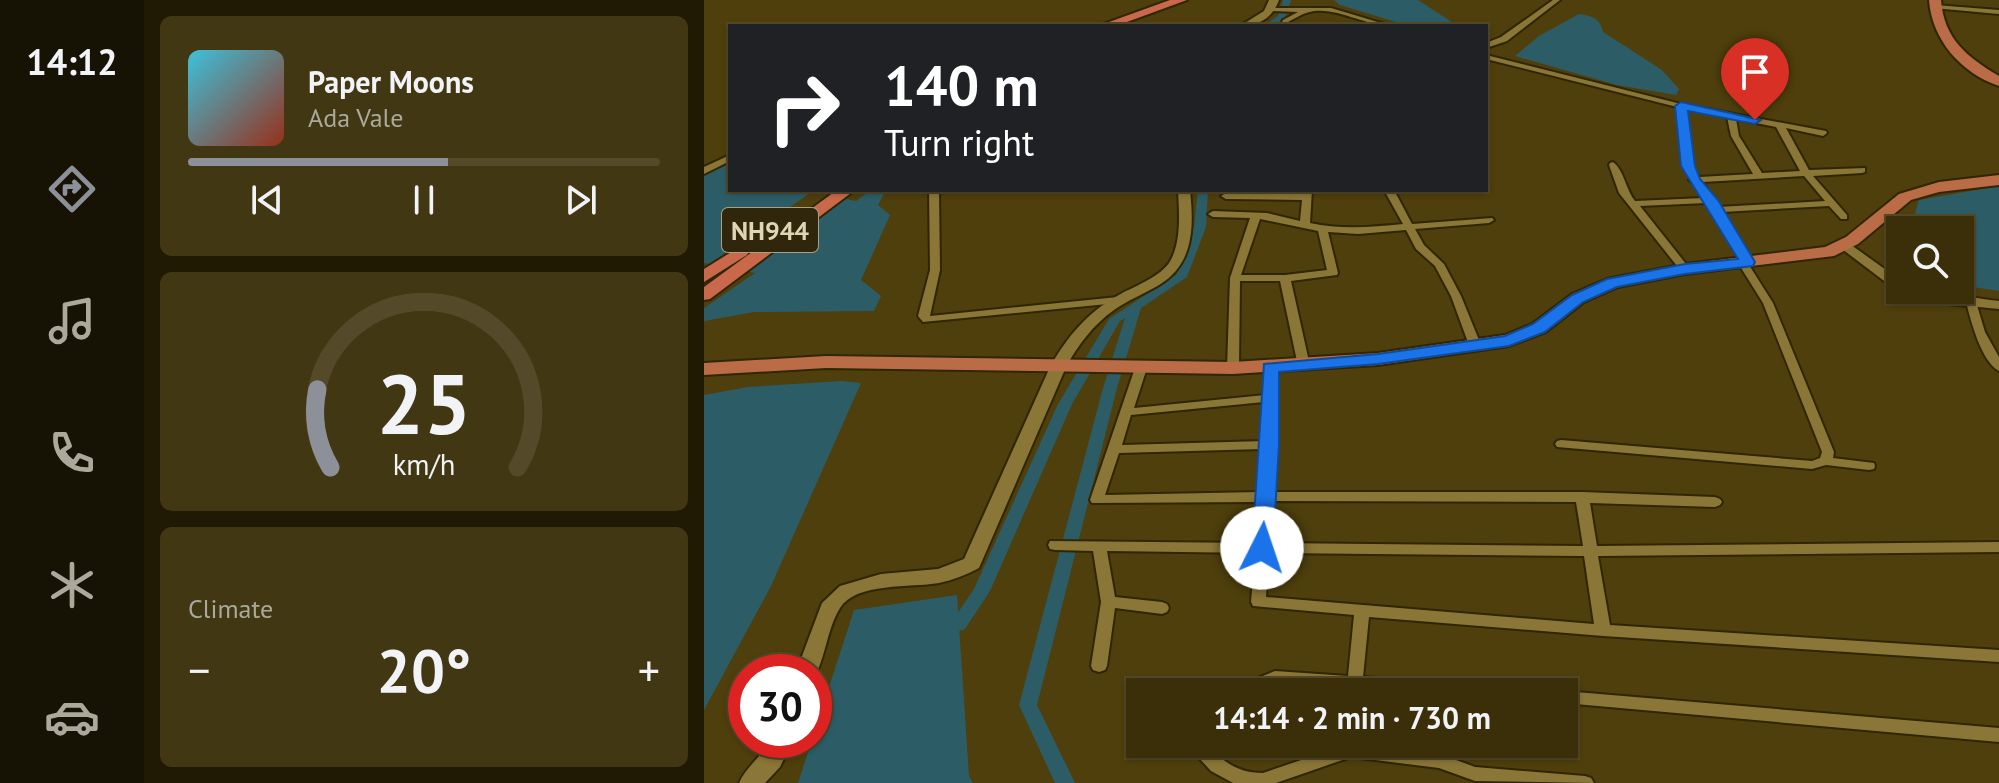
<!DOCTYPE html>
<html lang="en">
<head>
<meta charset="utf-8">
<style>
	body { margin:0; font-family:"PT Sans",sans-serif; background:#413712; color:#f1f3f6; height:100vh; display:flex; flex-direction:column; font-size:30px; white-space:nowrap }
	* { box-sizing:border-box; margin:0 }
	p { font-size:26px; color:#aba99c }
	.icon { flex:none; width:44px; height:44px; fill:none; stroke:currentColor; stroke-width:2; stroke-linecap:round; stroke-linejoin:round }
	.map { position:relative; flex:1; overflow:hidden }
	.drawer { display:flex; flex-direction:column; gap:16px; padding:16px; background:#201a05; width:560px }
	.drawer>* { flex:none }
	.banner { position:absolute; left:24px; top:24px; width:760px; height:168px; border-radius:0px; box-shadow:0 2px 6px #0004,0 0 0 2px #544a2a; background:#202124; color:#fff; overflow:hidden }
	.tools { position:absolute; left:1182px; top:216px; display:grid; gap:16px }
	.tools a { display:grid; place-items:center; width:88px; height:88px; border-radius:0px; background:#3a2f09; box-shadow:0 2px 6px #0004,0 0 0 2px #544a2a; font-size:40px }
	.speed { position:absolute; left:24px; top:654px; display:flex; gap:16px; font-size:40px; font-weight:700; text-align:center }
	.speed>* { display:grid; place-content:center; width:104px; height:104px; border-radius:50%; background:#3a2f09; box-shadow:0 2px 6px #0004,0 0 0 2px #544a2a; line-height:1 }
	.speed .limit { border:12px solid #d22; background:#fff; color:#111 }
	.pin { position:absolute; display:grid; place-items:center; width:68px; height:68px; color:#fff; margin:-82px -34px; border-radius:50% 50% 50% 0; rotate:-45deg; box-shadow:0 0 8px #0007 }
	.pin .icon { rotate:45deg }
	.me { position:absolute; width:88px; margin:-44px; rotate:4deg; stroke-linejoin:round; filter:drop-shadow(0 0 6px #0008) }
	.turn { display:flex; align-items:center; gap:28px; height:168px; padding:0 24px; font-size:36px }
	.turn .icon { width:104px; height:104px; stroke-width:2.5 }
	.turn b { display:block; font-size:56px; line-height:68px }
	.big { font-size:60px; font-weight:600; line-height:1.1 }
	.drawer .tile { flex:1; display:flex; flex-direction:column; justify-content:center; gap:12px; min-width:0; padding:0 28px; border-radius:12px; background:#413712 }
	.drawer .dial { align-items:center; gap:0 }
	.dial svg { height:208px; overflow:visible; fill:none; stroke:#544a2a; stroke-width:7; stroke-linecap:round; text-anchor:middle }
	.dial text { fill:#f1f3f6; stroke:none }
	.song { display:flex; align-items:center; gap:24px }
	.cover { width:96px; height:96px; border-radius:12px; background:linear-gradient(135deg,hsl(190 70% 55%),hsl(10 70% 35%)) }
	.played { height:8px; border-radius:4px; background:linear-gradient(90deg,#8c9099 55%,#544a2a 55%) }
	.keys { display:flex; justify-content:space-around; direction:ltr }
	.heat { display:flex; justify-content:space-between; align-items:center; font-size:44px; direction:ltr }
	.trip { position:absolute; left:422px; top:678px; width:452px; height:80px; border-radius:0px; background:#3a2f09; box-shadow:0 2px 6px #0004,0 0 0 2px #544a2a; font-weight:600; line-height:80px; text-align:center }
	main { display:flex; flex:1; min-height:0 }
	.dock { display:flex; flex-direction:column; width:144px; justify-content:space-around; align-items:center; background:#171304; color:#aba99c }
	.dock .icon { width:56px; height:56px }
	.dock .selected { color:#8c9099 }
	.dock b { font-size:36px; color:#f1f3f6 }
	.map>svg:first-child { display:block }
	.water { fill:#2c5d67 }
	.pier { fill:#4e3f0c }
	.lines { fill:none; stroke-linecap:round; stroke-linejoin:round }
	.canal { fill:#2c5d67; fill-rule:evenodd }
	.minor-casing { stroke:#302603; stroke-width:4 }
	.tertiary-casing { stroke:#302603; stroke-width:4 }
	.primary-casing { stroke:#302603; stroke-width:4 }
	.trunk-casing { stroke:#302603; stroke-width:4 }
	.minor { fill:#8a7636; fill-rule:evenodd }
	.tertiary { fill:#8a7636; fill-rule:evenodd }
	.primary { fill:#b96c46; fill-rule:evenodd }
	.trunk { fill:#c9684b; fill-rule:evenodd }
	.route { fill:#1a73e8; stroke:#114b97; stroke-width:2 }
	.labels { text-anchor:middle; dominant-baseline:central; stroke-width:8; stroke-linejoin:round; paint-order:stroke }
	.shield { fill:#2f260c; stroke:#aaa082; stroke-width:2 }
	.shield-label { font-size:26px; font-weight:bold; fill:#dfd5b5 }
</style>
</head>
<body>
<main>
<nav class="dock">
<b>14:12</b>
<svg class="icon selected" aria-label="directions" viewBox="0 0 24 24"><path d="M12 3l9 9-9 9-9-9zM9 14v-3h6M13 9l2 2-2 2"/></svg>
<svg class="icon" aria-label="music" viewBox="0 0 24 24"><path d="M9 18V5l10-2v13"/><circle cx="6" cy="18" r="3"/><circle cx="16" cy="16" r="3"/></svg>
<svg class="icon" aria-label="phone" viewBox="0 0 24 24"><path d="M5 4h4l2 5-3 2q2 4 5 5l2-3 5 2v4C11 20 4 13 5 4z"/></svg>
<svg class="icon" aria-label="climate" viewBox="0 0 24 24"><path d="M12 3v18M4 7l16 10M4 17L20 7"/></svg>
<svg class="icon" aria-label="car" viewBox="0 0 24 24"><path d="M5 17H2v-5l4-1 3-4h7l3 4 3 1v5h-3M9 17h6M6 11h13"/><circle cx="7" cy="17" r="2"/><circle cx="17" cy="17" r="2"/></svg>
</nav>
<section class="drawer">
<div class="tile">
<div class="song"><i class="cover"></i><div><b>Paper Moons</b><p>Ada Vale</p></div></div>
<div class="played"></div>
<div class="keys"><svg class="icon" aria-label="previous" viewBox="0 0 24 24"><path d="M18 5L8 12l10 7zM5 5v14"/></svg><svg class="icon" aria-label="pause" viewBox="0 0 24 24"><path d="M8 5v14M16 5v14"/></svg><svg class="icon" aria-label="next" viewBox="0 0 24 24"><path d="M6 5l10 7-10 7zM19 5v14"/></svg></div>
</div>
<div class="tile dial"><svg viewBox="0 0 100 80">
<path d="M14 69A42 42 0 1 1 86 69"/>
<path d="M14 69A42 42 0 0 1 9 39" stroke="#8c9099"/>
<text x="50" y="56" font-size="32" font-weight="700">25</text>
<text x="50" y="72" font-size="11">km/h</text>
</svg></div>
<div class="tile"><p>Climate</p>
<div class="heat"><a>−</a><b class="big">20°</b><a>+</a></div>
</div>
</section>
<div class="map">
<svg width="1295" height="783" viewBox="0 0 1295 783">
	<rect width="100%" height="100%" fill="#4e3f0c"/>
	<!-- water -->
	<g class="water">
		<polygon points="630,0 714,0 754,26 705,26 636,5"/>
		<path d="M875,14C888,16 896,18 899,32L958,70L975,89L972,95L913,85L811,56L835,36Z"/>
		<polygon points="26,162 26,190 99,190 152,201 167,190 182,190 174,205 186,215 157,280 177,296 170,311 50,312 0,321 0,308 51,273 0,263 0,175"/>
		<polygon points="1295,186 1295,291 1256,285 1256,230 1206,230 1215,200"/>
		<polygon points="137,381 157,383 67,586 0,710 0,395 44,387"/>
		<polygon points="253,595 265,776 269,783 94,783 150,610"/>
	</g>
	<!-- pier -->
	<polygon class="pier" points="110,190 145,195 40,274 2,267"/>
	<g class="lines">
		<!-- canal -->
		<g class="canal">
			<polygon points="579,0 587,0 581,19 569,26 559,26 574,16"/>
			<polygon points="494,190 504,190 502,227 483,277 437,308 413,388 333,705 371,783 351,783 315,705 399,388 421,318 416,321 368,404 286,591 261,629 255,631 249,629 246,624 270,589 354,404 405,319 472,275 490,227"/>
		</g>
		<defs>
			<g id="minor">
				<polygon points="849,0 856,0 803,41 782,48 782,43 797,37"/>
				<polygon points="1231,5 1295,10 1295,14 1229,8 1229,6"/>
				<path d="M566,8H627L687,26C659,26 629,4 602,13C596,15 590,19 584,22V26H576L579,20L594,12L568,11L565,9Z"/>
				<path d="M782,55L977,104L1122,131L1123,133L1119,136L1082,128L1105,170L1161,168V172L1158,173L1109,176L1143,215V219H1137L1125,206L1018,212L1049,262L1045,265L1069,303L1130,452L1129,458L1170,463L1171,466L1170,469L1165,470L1122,465L1108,469L853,447L851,444L853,441L857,440L1108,461L1116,458L1118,452L1059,303L1034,263L1038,260L1002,203L936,206L986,269L981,272L977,271L915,193L905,165L906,163L909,162C920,170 922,190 931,201L999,198L990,183L985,180L987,178L980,166L973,107L782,59ZM981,109L1023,117L1027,136L1049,174L995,177L988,166ZM1032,119L1072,127L1096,171L1058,173L1035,136ZM1100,176L1121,201L1014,207L999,182Z"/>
				<polygon points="26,155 26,161 0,174 0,167"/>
				<polygon points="225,190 235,190 236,270 226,316 414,297 419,300 414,303 219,322 214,316 226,270"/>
				<path d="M598,190H608L606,223C637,230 668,227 699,224L680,190H690L708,224L788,218L790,220L785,223L711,229L720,245L740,264L757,296L777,345L775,347H767L765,345L747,296L731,266L712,249L702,230L654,234L624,232L634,273L633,275L587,281L606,366L604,368L600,369L594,366L576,281H536L535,368L529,372L525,370L523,368L526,278L546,218L509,217L504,214L509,211L563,213L596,221L598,200L522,199L517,196L522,193L598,194ZM556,219L614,231L623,270L581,275H537Z"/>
				<path d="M1267,299L1272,302L1281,332L1295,357V371C1277,361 1267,321 1262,302Z"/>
				<path d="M567,363L573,367L572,445L569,492H878L1011,497L1016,499L1018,502L1016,505L1011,507L886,503L893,546L1295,542V552L894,556L906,625L1295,650V662L899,636L665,617L659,677L790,686L796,687L798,692H697L658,689V692H642V688L572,683L553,692H529L531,687L571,671L644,676L650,615L549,606L547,602L551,553L403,551L411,597L458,602L463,604L465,608L463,612L458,614L411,608L403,666L401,670L395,672L389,670L387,666L397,602L389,551L351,550L346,549L344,545L346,541L552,543L555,502L388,503L386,500L431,368L437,364L443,368L430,408L561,395V367ZM560,402V441L418,445L427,415ZM559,449L556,492L401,495L415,453ZM568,501L872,502L879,546L566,543ZM565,553L880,556L890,624L562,597Z"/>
				<polygon points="860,691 1295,728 1295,742 860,703 860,692 856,692"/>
				<path d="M485,744H503C519,762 534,773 559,773L644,744H656L736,754L771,767L881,776L887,778L890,783L771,781L735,768L647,757L572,783H529L507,771L494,757Z"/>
			</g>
			<g id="tertiary">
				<path d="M565,0H575C569,18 554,26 536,26L560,11Z"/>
				<path d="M474,190H486C490,227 490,264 455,285C440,294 424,300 410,310C389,325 374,345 362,367L275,568C262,575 249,580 235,583C207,588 152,582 136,608C123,629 122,656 110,678V672H92L118,603L136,586L177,574L234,569L260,559L346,367C363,337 383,313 413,296C430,286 453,279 465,263C478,243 475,212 474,190Z"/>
				<path d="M1143,242L1196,280V290C1228,290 1262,297 1295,301V309L1234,303L1196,293L1138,249V243Z"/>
				<path d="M67,740H89L76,767L61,783H35C42,767 58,756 67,740Z"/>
			</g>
			<g id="primary">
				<path d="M1225,0H1237C1240,39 1263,57 1295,76V86C1257,73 1228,40 1225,0Z"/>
				<polygon points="1295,175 1295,185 1235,192 1207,200 1154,244 1130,256 981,274 914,287 880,302 842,332 805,346 674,365 529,374 122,368 0,375 0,363 122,356 529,362 674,353 801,335 828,324 868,294 903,279 981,264 1121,247 1142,237 1195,194 1235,182"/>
			</g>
			<g id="trunk">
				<polygon points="466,0 483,0 412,26 394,26"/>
				<polygon points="133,190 151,190 6,299 0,300 0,287"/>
				<polygon points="37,246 45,251 43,255 0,282 0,269"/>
			</g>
		</defs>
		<!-- minor casing -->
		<use href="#minor" class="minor-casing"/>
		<!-- tertiary casing -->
		<use href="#tertiary" class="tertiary-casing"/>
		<!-- primary casing -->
		<use href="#primary" class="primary-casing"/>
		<!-- trunk casing -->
		<use href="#trunk" class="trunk-casing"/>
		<!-- minor -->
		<use href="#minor" class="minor"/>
		<!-- tertiary -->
		<use href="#tertiary" class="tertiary"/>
		<!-- primary -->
		<use href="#primary" class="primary"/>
		<!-- trunk -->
		<use href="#trunk" class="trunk"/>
	</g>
	<!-- route -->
	<polygon class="route" points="977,102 1057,120 1051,124 984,111 991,166 996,179 1014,200 1051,262 1049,266 981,274 913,287 879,302 841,332 805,346 674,364 575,372 575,445 569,548 566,554 551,554 548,548 560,364 674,354 801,336 829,324 868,295 903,279 981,264 1034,259 977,166 971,106"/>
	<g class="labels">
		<!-- shield labels -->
		<rect class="shield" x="18" y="208" width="96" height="44" rx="6"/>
		<g class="shield-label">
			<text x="66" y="230">NH944</text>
		</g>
	</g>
</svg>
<div class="tools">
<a><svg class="icon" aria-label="search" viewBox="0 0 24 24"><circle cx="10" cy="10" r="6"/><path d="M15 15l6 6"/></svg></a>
</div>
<div class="speed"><div class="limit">30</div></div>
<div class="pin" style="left:1051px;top:120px;background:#d93025"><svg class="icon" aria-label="arrive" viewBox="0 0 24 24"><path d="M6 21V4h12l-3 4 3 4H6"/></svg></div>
<svg class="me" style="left:558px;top:548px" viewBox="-20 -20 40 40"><circle r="19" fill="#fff"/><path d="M0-13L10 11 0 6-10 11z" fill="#1a73e8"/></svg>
<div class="trip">14:14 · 2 min · 730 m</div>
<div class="banner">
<div class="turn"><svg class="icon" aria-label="right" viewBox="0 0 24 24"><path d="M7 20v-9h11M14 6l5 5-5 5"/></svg><div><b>140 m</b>Turn right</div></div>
</div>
</div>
</main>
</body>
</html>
